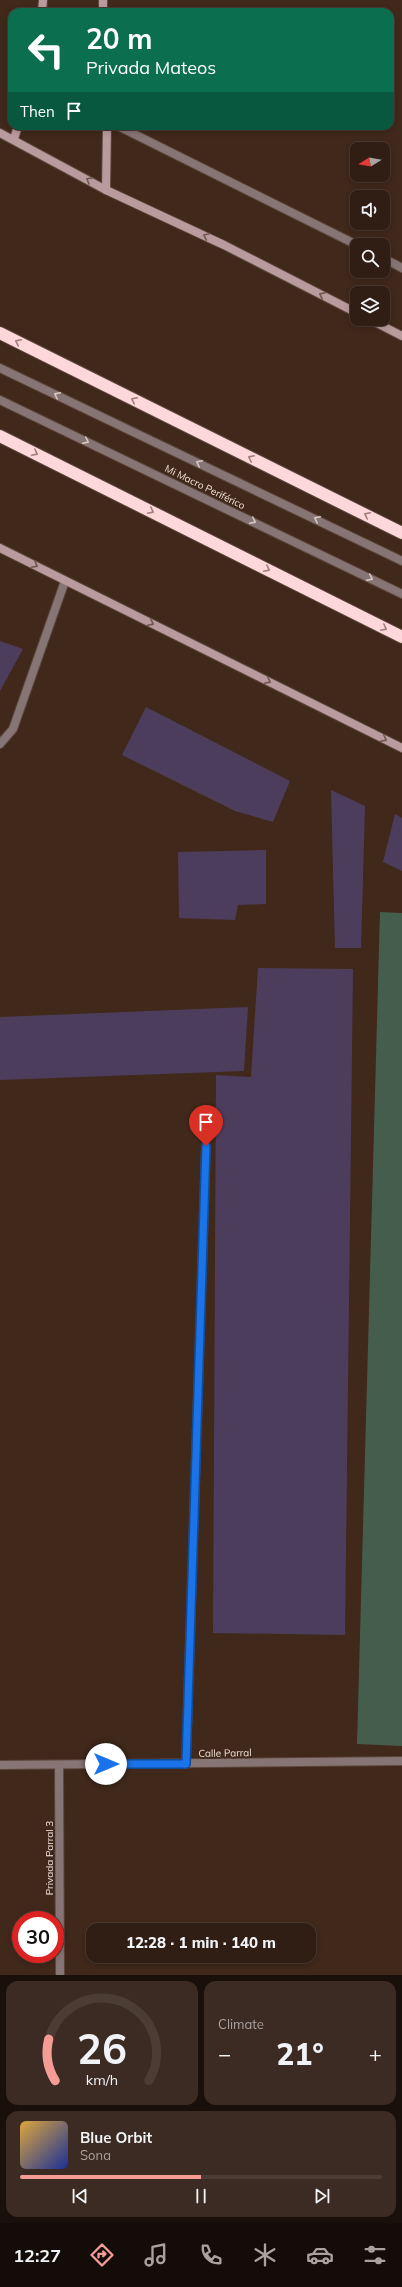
<!DOCTYPE html>
<html lang="en">
<head>
<meta charset="utf-8">
<style>
	body { margin:0; font-family:Mulish,sans-serif; background:#3c2b22; color:#f1f3f6; height:100vh; display:flex; flex-direction:column; font-size:15px; white-space:nowrap }
	* { box-sizing:border-box; margin:0 }
	p { font-size:13px; color:#a8a2a0 }
	.icon { flex:none; width:22px; height:22px; fill:none; stroke:currentColor; stroke-width:2; stroke-linecap:round; stroke-linejoin:round }
	.map { position:relative; height:1975px; overflow:hidden }
	.sheet { display:flex; flex-direction:column; gap:6px; padding:6px; background:#1a100b; flex:1 }
	.sheet>* { flex:none }
	.top-card { position:absolute; left:8px; top:8px; width:386px; height:122px; border-radius:12px; box-shadow:0 2px 6px #0003,0 0 0 1px #4b3c34; background:#0b6e4f; color:#fff; overflow:hidden }
	.needle { width:26px; rotate:259deg }
	.controls { position:absolute; left:350px; top:142px; display:grid; gap:8px }
	.controls a { display:grid; place-items:center; width:40px; height:40px; border-radius:8px; background:#301e14; box-shadow:0 2px 6px #0003,0 0 0 1px #4b3c34; font-size:20px }
	.speed { position:absolute; left:12px; top:1911px; display:flex; gap:8px; font-size:20px; font-weight:700; text-align:center }
	.speed>* { display:grid; place-content:center; width:52px; height:52px; border-radius:50%; background:#301e14; box-shadow:0 2px 6px #0003,0 0 0 1px #4b3c34; line-height:1 }
	.speed .limit { border:6px solid #d22; background:#fff; color:#111 }
	.pin { position:absolute; display:grid; place-items:center; width:34px; height:34px; color:#fff; margin:-41px -17px; border-radius:50% 50% 50% 0; rotate:-45deg; box-shadow:0 0 4px #0007 }
	.pin .icon { rotate:45deg }
	.me { position:absolute; width:44px; margin:-22px; rotate:90deg; stroke-linejoin:round; filter:drop-shadow(0 0 3px #0008) }
	.turn { display:flex; align-items:center; gap:14px; height:84px; padding:0 12px; font-size:18px }
	.turn .icon { width:52px; height:52px; stroke-width:2.5 }
	.turn b { display:block; font-size:28px; line-height:34px }
	.then { display:flex; align-items:center; height:38px; padding:0 12px; background:#0003; gap:8px; font-size:15px }
	.big { font-size:30px; font-weight:800; line-height:1.1 }
	.sheet .widget { flex:1; display:flex; flex-direction:column; justify-content:center; gap:6px; min-width:0; padding:0 14px; border-radius:12px; background:#3c2b22 }
	.sheet .dial { align-items:center; gap:0 }
	.dial svg { height:104px; overflow:visible; fill:none; stroke:#4b3c34; stroke-width:7; stroke-linecap:round; text-anchor:middle }
	.dial text { fill:#f1f3f6; stroke:none }
	.song { display:flex; align-items:center; gap:12px }
	.cover { width:48px; height:48px; border-radius:6px; background:linear-gradient(135deg,hsl(40 70% 55%),hsl(230 70% 35%)) }
	.played { height:4px; border-radius:2px; background:linear-gradient(90deg,#f59c96 50%,#4b3c34 50%) }
	.keys { display:flex; justify-content:space-around; direction:ltr }
	.heat { display:flex; justify-content:space-between; align-items:center; font-size:22px; direction:ltr }
	.sheet .tiles { flex:1; display:grid; gap:6px; grid-template-columns:1fr 1fr }
	.widget:last-child { grid-column:span 2 }
	.trip { position:absolute; left:86px; top:1923px; width:230px; height:40px; border-radius:12px; background:#301e14; box-shadow:0 2px 6px #0003,0 0 0 1px #4b3c34; font-weight:800; line-height:40px; text-align:center }
	.tab-bar { display:flex; height:64px; justify-content:space-around; align-items:center; background:#130c08; color:#a8a2a0 }
	.tab-bar .icon { width:28px; height:28px }
	.tab-bar .current { color:#f59c96 }
	.tab-bar b { font-size:18px; color:#f1f3f6 }
	.map>svg:first-child { display:block }
	.green { fill:#455d4d }
	.building { fill:#4d3d5c }
	.lines { fill:none; stroke-linecap:round; stroke-linejoin:round }
	.lane-casing { stroke:#5c463a; stroke-width:10 }
	.street-casing { stroke:#5c463a; stroke-width:10 }
	.secondary-casing { stroke:#5c463a; stroke-width:10 }
	.highway-casing { stroke:#5c463a; stroke-width:14 }
	.lane { stroke:#877475; stroke-width:8 }
	.street { stroke:#877475; stroke-width:8 }
	.secondary { stroke:#ba9b9d; stroke-width:8 }
	.highway { stroke:#fed7da; stroke-width:12 }
	.oneway { stroke:#71564f }
	.oneway2 { stroke:#9f807a }
	.oneway3 { stroke:#d7c7c1 }
	.route-casing { stroke:#114b97; stroke-width:10 }
	.route { stroke:#1a73e8; stroke-width:7 }
	.labels { text-anchor:middle; dominant-baseline:central; stroke-width:4; stroke-linejoin:round; paint-order:stroke }
	.street-label { font-size:10px; fill:#f2e3da; stroke:#40281b }
</style>
</head>
<body>
<div class="map">
<svg width="402" height="1975" viewBox="0 0 402 1975">
	<rect width="100%" height="100%" fill="#40281b"/>
	<!-- green -->
	<polygon class="green" points="380,912 402,913 402,1746 357,1744"/>
	<!-- building -->
	<g class="building">
		<polygon points="0,641 23,649 0,691"/>
		<polygon points="146,707 290,781 273,822 235,811 122,755"/>
		<polygon points="331,790 365,806 361,948 335,948"/>
		<polygon points="395,814 402,818 402,871 383,862"/>
		<polygon points="266,850 266,904 238,905 235,920 179,918 178,852"/>
		<polygon points="258,968 353,969 345,1635 213,1633 216,1075 251,1077"/>
		<polygon points="248,1007 244,1071 0,1080 0,1017"/>
	</g>
	<g class="lines">
		<defs>
			<g id="lane">
				<polyline points="118,126 357,245"/>
				<polyline points="383,258 402,268"/>
				<polyline points="0,368 402,561"/>
				<polyline points="0,400 402,594"/>
				<polyline points="0,744 13,729 65,581"/>
			</g>
			<g id="street">
				<polyline points="186,1764 206,1146"/>
				<polyline points="0,1765 402,1761"/>
				<polyline points="59,1765 60,1975"/>
			</g>
			<g id="secondary">
				<polyline points="103,0 103,12"/>
				<polyline points="42,12 43,0"/>
				<polyline points="0,133 106,190 224,245 357,313"/>
				<polyline points="14,139 18,126"/>
				<polyline points="106,190 107,126"/>
				<polyline points="369,319 402,336"/>
				<polyline points="0,548 402,748"/>
			</g>
			<g id="highway">
				<polyline points="0,333 402,533"/>
				<polyline points="0,436 402,637"/>
			</g>
		</defs>
		<!-- lane casing -->
		<use href="#lane" class="lane-casing"/>
		<!-- street casing -->
		<use href="#street" class="street-casing"/>
		<!-- secondary casing -->
		<use href="#secondary" class="secondary-casing"/>
		<!-- highway casing -->
		<use href="#highway" class="highway-casing"/>
		<!-- lane -->
		<use href="#lane" class="lane"/>
		<!-- street -->
		<use href="#street" class="street"/>
		<!-- secondary -->
		<use href="#secondary" class="secondary"/>
		<!-- highway -->
		<use href="#highway" class="highway"/>
	</g>
	<!-- one-way arrows -->
	<defs><path id="oneway-chevron" d="M-2-3.5L2.5 0L-2 3.5" fill="none" stroke-width="1.6" stroke-linecap="round" stroke-linejoin="round"/></defs>
	<g class="oneway">
		<use href="#oneway-chevron" transform="translate(89 180) rotate(-151)"/>
		<use href="#oneway-chevron" transform="translate(206 236) rotate(-155)"/>
		<use href="#oneway-chevron" transform="translate(322 295) rotate(-153)"/>
		<use href="#oneway-chevron" transform="translate(35 565) rotate(27)"/>
		<use href="#oneway-chevron" transform="translate(151 623) rotate(26)"/>
		<use href="#oneway-chevron" transform="translate(268 681) rotate(26)"/>
		<use href="#oneway-chevron" transform="translate(384 739) rotate(26)"/>
	</g>
	<g class="oneway2">
		<use href="#oneway-chevron" transform="translate(18 342) rotate(-154)"/>
		<use href="#oneway-chevron" transform="translate(134 400) rotate(-154)"/>
		<use href="#oneway-chevron" transform="translate(35 453) rotate(27)"/>
		<use href="#oneway-chevron" transform="translate(251 458) rotate(-154)"/>
		<use href="#oneway-chevron" transform="translate(151 511) rotate(27)"/>
		<use href="#oneway-chevron" transform="translate(367 515) rotate(-154)"/>
		<use href="#oneway-chevron" transform="translate(267 569) rotate(27)"/>
		<use href="#oneway-chevron" transform="translate(384 628) rotate(27)"/>
	</g>
	<g class="oneway3">
		<use href="#oneway-chevron" transform="translate(57 395) rotate(-154)"/>
		<use href="#oneway-chevron" transform="translate(86 441) rotate(26)"/>
		<use href="#oneway-chevron" transform="translate(199 463) rotate(-154)"/>
		<use href="#oneway-chevron" transform="translate(317 519) rotate(-154)"/>
		<use href="#oneway-chevron" transform="translate(253 521) rotate(26)"/>
		<use href="#oneway-chevron" transform="translate(370 578) rotate(26)"/>
	</g>
	<g class="lines">
		<defs>
			<polyline id="route" points="106,1764 186,1764 206,1146"/>
		</defs>
		<!-- route casing -->
		<use href="#route" class="route-casing"/>
		<!-- route -->
		<use href="#route" class="route"/>
	</g>
	<g class="labels">
		<!-- street labels -->
		<g class="street-label">
			<text transform="translate(205 487) rotate(26)">Mi Macro Periférico</text>
			<text transform="translate(225 1753) rotate(-1)">Calle Parral</text>
			<text transform="translate(49 1858) rotate(-90)">Privada Parral 3</text>
		</g>
	</g>
</svg>
<div class="controls">
<a><svg class="needle" viewBox="-14 -14 28 28"><path d="M0-13l5 13h-10z" fill="#e53935"/><path d="M0 13l5-13h-10z" fill="#a8a2a0"/></svg></a>
<a><svg class="icon" aria-label="sound" viewBox="0 0 24 24"><path d="M4 9h4l5-4v14l-5-4H4zM17 9q2 3 0 6"/></svg></a>
<a><svg class="icon" aria-label="search" viewBox="0 0 24 24"><circle cx="10" cy="10" r="6"/><path d="M15 15l6 6"/></svg></a>
<a><svg class="icon" aria-label="layers" viewBox="0 0 24 24"><path d="M12 4l9 5-9 5-9-5zM3 14l9 5 9-5"/></svg></a>
</div>
<div class="speed"><div class="limit">30</div></div>
<div class="pin" style="left:206px;top:1146px;background:#d93025"><svg class="icon" aria-label="arrive" viewBox="0 0 24 24"><path d="M6 21V4h12l-3 4 3 4H6"/></svg></div>
<svg class="me" style="left:106px;top:1764px" viewBox="-20 -20 40 40"><circle r="19" fill="#fff"/><path d="M0-13L10 11 0 6-10 11z" fill="#1a73e8"/></svg>
<div class="trip">12:28 · 1 min · 140 m</div>
<div class="top-card">
<div class="turn"><svg class="icon" aria-label="left" viewBox="0 0 24 24"><path d="M17 20v-9H6M10 6l-5 5 5 5"/></svg><div><b>20 m</b>Privada Mateos</div></div>
<div class="then">Then<svg class="icon" aria-label="arrive" viewBox="0 0 24 24"><path d="M6 21V4h12l-3 4 3 4H6"/></svg></div>
</div>
</div>
<section class="sheet">
<div class="tiles">
<div class="widget dial"><svg viewBox="0 0 100 80">
<path d="M14 69A42 42 0 1 1 86 69"/>
<path d="M14 69A42 42 0 0 1 9 37" stroke="#f59c96"/>
<text x="50" y="56" font-size="32" font-weight="700">26</text>
<text x="50" y="72" font-size="11">km/h</text>
</svg></div>
<div class="widget"><p>Climate</p>
<div class="heat"><a>−</a><b class="big">21°</b><a>+</a></div>
</div>
<div class="widget">
<div class="song"><i class="cover"></i><div><b>Blue Orbit</b><p>Sona</p></div></div>
<div class="played"></div>
<div class="keys"><svg class="icon" aria-label="previous" viewBox="0 0 24 24"><path d="M18 5L8 12l10 7zM5 5v14"/></svg><svg class="icon" aria-label="pause" viewBox="0 0 24 24"><path d="M8 5v14M16 5v14"/></svg><svg class="icon" aria-label="next" viewBox="0 0 24 24"><path d="M6 5l10 7-10 7zM19 5v14"/></svg></div>
</div>
</div>
</section>
<nav class="tab-bar">
<b>12:27</b>
<svg class="icon current" aria-label="directions" viewBox="0 0 24 24"><path d="M12 3l9 9-9 9-9-9zM9 14v-3h6M13 9l2 2-2 2"/></svg>
<svg class="icon" aria-label="music" viewBox="0 0 24 24"><path d="M9 18V5l10-2v13"/><circle cx="6" cy="18" r="3"/><circle cx="16" cy="16" r="3"/></svg>
<svg class="icon" aria-label="phone" viewBox="0 0 24 24"><path d="M5 4h4l2 5-3 2q2 4 5 5l2-3 5 2v4C11 20 4 13 5 4z"/></svg>
<svg class="icon" aria-label="climate" viewBox="0 0 24 24"><path d="M12 3v18M4 7l16 10M4 17L20 7"/></svg>
<svg class="icon" aria-label="car" viewBox="0 0 24 24"><path d="M5 17H2v-5l4-1 3-4h7l3 4 3 1v5h-3M9 17h6M6 11h13"/><circle cx="7" cy="17" r="2"/><circle cx="17" cy="17" r="2"/></svg>
<svg class="icon" aria-label="filters" viewBox="0 0 24 24"><path d="M4 7h16M4 17h16"/><circle cx="9" cy="7" r="2"/><circle cx="15" cy="17" r="2"/></svg>
</nav>
</body>
</html>
